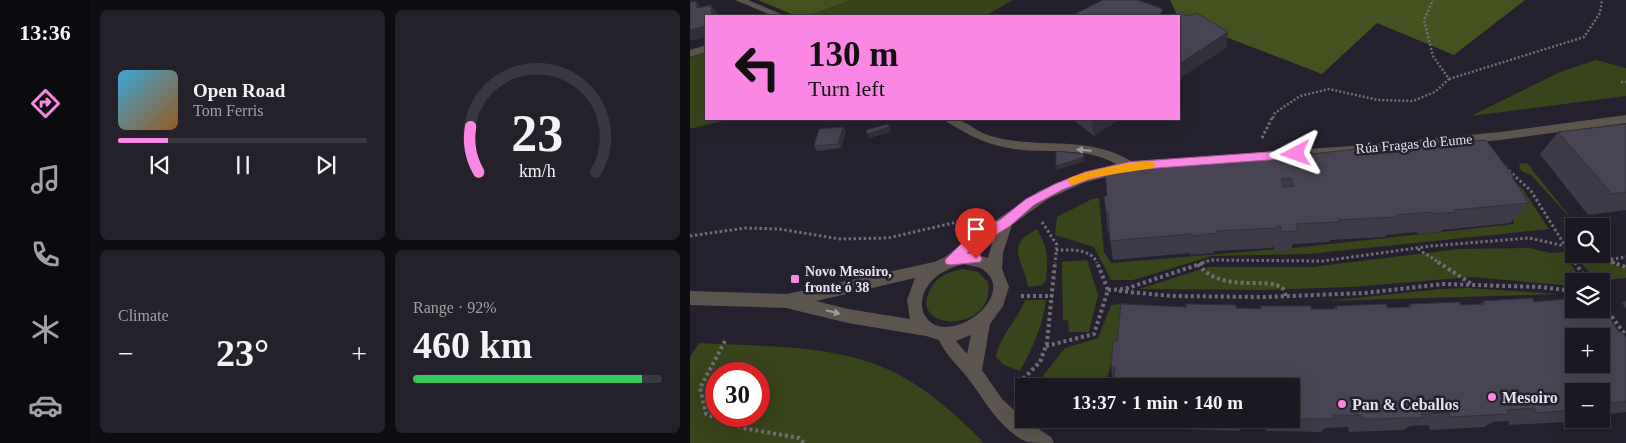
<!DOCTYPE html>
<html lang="en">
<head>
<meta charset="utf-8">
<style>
	body { margin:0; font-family:"Times New Roman",serif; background:#24212a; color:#f1f3f6; height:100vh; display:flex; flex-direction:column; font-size:19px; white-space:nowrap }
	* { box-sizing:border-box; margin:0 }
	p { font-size:16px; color:#a0a0a5 }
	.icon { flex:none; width:28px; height:28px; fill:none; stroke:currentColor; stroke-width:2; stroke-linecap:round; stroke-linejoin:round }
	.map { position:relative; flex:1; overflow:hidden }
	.panel { display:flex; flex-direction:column; gap:10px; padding:10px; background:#0f0d13; width:600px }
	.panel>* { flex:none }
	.guide { position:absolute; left:15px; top:15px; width:475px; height:105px; border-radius:0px; box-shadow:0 5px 20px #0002,0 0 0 1px #393740; background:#fb87e5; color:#111; overflow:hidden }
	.fabs { position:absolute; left:875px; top:218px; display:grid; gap:10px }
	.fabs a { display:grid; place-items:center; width:45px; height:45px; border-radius:0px; background:#1b1822; box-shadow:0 5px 20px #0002,0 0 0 1px #393740; font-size:25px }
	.speed { position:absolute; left:15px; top:362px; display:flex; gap:10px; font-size:25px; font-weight:700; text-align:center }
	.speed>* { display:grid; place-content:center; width:65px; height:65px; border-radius:50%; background:#1b1822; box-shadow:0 5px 20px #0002,0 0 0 1px #393740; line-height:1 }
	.speed .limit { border:8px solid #d22; background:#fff; color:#111 }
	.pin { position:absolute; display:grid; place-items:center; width:42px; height:42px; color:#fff; margin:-51px -21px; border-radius:50% 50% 50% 0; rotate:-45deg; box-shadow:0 0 5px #0007 }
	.pin .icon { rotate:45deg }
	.me { position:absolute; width:55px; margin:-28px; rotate:266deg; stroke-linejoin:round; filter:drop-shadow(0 0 4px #0008) }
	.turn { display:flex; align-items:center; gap:18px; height:105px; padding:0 20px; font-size:22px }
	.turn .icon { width:65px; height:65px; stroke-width:2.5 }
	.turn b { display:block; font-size:35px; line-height:42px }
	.big { font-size:38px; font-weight:800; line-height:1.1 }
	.panel .widget { flex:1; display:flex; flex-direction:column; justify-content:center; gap:8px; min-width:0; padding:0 18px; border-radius:8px; background:#24212a }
	.panel .dial { align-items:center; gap:0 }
	.dial svg { height:130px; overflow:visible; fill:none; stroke:#393740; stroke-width:7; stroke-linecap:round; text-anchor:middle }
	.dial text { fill:#f1f3f6; stroke:none }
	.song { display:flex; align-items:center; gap:15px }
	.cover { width:60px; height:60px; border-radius:8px; background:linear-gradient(135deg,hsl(200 70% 55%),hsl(30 70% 35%)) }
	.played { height:5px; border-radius:2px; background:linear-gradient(90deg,#fb87e5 20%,#393740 20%) }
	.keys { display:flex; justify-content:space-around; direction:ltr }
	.heat { display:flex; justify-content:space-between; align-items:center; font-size:28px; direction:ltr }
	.charge { height:8px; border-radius:4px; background:linear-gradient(90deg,#34c759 92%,#393740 0) }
	.panel .tiles { flex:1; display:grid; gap:10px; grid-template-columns:repeat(2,1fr) }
	.trip { position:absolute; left:325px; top:378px; width:285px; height:50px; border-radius:0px; background:#1b1822; box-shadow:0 5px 20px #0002,0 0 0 1px #393740; font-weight:800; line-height:50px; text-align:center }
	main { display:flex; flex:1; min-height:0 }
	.menu { display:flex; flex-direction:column; width:90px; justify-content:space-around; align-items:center; background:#0b0a0e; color:#a0a0a5 }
	.menu .icon { width:35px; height:35px }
	.menu .active { color:#fb87e5 }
	.menu b { font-size:22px; color:#f1f3f6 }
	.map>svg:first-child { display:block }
	.green { fill:#38441a; fill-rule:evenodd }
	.forest { fill:#44521f }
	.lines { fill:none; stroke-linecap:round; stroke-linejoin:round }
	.path-far2 { stroke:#706c78; stroke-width:2.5; stroke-dasharray:2 2; stroke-linecap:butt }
	.path-far1 { stroke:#706c78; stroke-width:3; stroke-dasharray:2.5 2.5; stroke-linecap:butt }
	.path { stroke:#706c78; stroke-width:4; stroke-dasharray:3 3; stroke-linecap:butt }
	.minor { fill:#5b544f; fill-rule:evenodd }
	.wall { fill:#3f3a47 }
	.shaded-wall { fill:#33303a }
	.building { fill:#494453; stroke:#33303a; fill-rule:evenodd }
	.oneway { fill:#a09b9d }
	.route { fill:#fb87e5; stroke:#a35895 }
	.slow { fill:#f59e0b }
	.poi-dot { fill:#fb87e5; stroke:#24202d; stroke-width:2 }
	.labels { text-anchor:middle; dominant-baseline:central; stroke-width:5; stroke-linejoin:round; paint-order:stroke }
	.street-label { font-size:14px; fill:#e4e2eb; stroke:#24202d }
	.poi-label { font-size:14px; font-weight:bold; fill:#e4e2eb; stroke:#24202d; text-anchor:start }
	.near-poi-label { font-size:16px; font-weight:bold; fill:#e4e2eb; stroke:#24202d; text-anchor:start }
</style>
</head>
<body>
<main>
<nav class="menu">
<b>13:36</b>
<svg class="icon active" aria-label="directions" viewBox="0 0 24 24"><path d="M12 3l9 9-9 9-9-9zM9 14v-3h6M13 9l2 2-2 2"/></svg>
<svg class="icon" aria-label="music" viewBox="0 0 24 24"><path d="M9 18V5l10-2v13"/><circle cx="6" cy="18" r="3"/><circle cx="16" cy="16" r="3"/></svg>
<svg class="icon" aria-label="phone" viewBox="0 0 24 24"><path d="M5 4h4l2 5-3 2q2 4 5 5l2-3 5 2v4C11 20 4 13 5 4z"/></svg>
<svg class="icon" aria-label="climate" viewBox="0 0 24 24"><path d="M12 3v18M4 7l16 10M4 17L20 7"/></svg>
<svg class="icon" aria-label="car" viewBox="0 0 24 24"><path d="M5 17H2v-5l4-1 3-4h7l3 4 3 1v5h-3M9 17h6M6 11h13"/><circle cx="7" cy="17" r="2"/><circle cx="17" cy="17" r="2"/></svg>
</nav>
<section class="panel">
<div class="tiles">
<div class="widget">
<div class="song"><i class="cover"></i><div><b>Open Road</b><p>Tom Ferris</p></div></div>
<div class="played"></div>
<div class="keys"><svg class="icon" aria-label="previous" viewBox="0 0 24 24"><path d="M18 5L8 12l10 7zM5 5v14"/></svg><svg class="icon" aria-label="pause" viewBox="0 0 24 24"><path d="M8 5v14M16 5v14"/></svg><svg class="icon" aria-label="next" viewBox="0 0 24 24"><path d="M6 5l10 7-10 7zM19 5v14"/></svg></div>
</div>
<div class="widget dial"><svg viewBox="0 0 100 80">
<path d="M14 69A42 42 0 1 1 86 69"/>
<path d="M14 69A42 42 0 0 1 9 41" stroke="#fb87e5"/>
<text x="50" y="56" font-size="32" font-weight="700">23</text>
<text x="50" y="72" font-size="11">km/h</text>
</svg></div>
<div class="widget"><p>Climate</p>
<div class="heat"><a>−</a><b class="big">23°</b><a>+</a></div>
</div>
<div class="widget"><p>Range · 92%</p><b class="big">460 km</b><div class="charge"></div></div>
</div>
</section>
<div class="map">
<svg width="936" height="443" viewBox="0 0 936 443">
	<rect width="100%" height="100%" fill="#24202d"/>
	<!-- green -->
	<g class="green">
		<polygon points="163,0 323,0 295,16 117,16"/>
		<polygon points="16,52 16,119 40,119 0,129 0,58"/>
		<polygon points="906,60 936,68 936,96 781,116 870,72"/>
		<polygon points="801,161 832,188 859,229 618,254 522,256 443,280 421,280 404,247 365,235 367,217 402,199 409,198 414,252 421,263 612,247 824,224 821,209"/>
		<polygon points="837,163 885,223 841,175 831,171 829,164"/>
		<path d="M347,229C359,249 358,258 356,281L352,285L338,287C334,260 313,246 347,229Z"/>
		<polygon points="839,248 861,253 874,252 891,281 884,281 884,286 781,277 660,287 573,290 449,289 518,267 622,267 768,249"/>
		<polygon points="884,254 894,255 936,269 936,278 906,281"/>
		<polygon points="397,260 408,295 399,332 379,332 378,320 373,321 372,262"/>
		<path d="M273,269L288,272L298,282C306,335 215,332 241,288C248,276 260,271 273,269Z"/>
		<polygon points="778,288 870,294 637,301 751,289"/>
		<path d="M335,300H356C353,326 342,349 330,371L314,365L306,357C309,336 328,320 335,300Z"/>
		<polygon points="437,303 415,386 345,386 375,348 408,338 421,305"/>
		<path d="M9,343C63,346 121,345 173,360C221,374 260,408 294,443H0V357ZM26,374H69V416H26Z"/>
	</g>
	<!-- forest -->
	<g class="forest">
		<polygon points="68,0 162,0 117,16 106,16"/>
		<polygon points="480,0 835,0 764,55 687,23 632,74 489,19"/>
	</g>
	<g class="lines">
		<!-- path-far2 -->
		<g class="path-far2">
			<polyline points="759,79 894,37 910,13 912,0"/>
			<polyline points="931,82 936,82"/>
			<polyline points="583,118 585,113 610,96 639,89 688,100 723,101 745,92 759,79 743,56 734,20 743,0"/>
		</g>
		<!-- path-far1 -->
		<g class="path-far1">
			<polyline points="572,138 583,116"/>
			<polyline points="815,167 841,191 886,263"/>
			<polyline points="352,222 367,245 365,263"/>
			<polyline points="0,236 55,228 89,229 150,239 198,238 293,216"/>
			<polyline points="728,249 750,263"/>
			<path d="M366,250C380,250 401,248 407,263"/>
			<polyline points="899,254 925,263"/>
			<polyline points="916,260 936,257"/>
			<polyline points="512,263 521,260 633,261 741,246 839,238 884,248"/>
		</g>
		<!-- path -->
		<g class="path">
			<polyline points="748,262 783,285"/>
			<polyline points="885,262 897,281"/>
			<polyline points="921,262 936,267"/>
			<path d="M508,264C532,295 579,275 593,289C593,289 596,295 596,296"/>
			<polyline points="418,290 435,289 516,262"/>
			<polyline points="429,291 481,296 575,297 675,293 753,284 850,287 884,291"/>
			<polyline points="331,296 363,296"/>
			<polyline points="911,302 936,336"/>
			<polyline points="35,341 10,388 16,414 53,428 109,438 114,443"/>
			<polyline points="356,346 404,334 418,290 407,262"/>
			<polyline points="329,383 350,362 357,343 365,262"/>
		</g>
		<!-- minor -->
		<g class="minor">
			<polygon points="45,0 58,0 96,16 83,16"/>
			<polygon points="16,45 16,52 0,57 0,50"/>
			<path d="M936,115V123L810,140L661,154L439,171L393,183L358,199L322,225L313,253L312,269L319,287L313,306L300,324L292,370L312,399L336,421L361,437L364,443C356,443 344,443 337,442C309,429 295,400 277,377C267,365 256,355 249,340L236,336L158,323L96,308L0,305V291L97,294L244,262L255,257L275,241L349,191L384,176L426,164C395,146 357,154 324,149C297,145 280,136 257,122L255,119C279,119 279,128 298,135C346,151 392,133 441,161L661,146L810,132ZM304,236L298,258L280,253ZM274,264C280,266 288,266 292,269C326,291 275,337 245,325C238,321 233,315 232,307C231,282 253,269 274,264ZM225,278L217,300L220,319L158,309L126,301ZM281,335L277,354L266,341Z"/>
		</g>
	</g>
	<!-- wall -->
	<g class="wall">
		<polygon points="382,119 430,119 404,136"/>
		<polygon points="936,124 936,210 898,215 850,154 868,132"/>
		<polygon points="156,131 151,148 127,151 124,146"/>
		<polygon points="675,150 824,177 823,178 839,203 820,223 752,230 750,232 728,234 727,232 696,235 695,237 640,240 639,242 603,244 600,250 585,252 583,246 582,248 524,251 524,253 500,255 500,253 423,260 419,233 418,233 416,212 417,196 512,163 599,156 599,154 622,154"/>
		<polygon points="794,301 844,302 929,332 936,337 936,412 911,415 911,391 884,391 884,418 874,422 820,425 818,421 803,422 794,427 740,430 738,425 720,426 714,430 659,432 658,427 635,428 631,432 576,431 575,427 551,427 549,431 493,429 493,425 424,421 423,419 601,419 423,379 421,367 427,341 496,307 570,309 571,306 621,309 644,309 646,306 697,308 718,307 720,304 771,305 790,304"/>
		<polygon points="936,301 936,309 932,303"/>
	</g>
	<!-- shaded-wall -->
	<g class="shaded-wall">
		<polygon points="6,1 13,10 7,8"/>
		<polygon points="21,5 28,14 22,15"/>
		<polygon points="16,26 16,37 0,41 0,30"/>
		<polygon points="538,32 536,48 489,79 489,64"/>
		<polygon points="404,119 430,119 404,136 402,121"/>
		<polygon points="198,124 201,132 180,138 177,134"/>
		<polygon points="153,127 156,131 151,148 148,144"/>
		<polygon points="394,157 395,161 367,170 366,166"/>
	</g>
	<!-- building -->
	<g class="building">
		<polygon points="413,0 448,0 473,9 470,14 475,16 381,16"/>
		<polygon points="6,1 7,8 21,5 22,15 28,13 29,16 16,16 16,26 0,30 0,2"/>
		<polygon points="491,12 498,16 507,13 538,32 489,64 489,16 482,16"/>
		<polygon points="198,124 199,127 177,134 176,130"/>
		<polygon points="936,124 936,192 922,194 868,132"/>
		<polygon points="153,127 148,144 124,146 129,129"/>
		<path d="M796,140L824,177H822L839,203L765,210L766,212L743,214L742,212L707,215L708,217L648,220L649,222L606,224L608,231L592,232L590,226H588V228L527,231V233L502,236V234L420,241L418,212H416L414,196H417L415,171L512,161V163L567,157V158L600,156L599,154L621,152L622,154L675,148V150ZM601,178L604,186L593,187L591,179Z"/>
		<polygon points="366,151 393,154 394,157 366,166"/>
		<path d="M842,298L844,302L884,298V309H911V305L929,332H932L936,337V402L911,404V391H884V410L846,413L844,408L817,410L819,414L760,417L759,413L731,414L732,418L673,419L672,415H643L644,419H584H601V386H423L425,367H421L423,341H427L431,304L496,307V304L546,305V308L571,309V306H621V309H647L646,306L696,304L697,308L721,307L720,304L769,302L771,305L795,304L794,301ZM884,336H911V364H884Z"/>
	</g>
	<!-- one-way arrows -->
	<defs><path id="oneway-solid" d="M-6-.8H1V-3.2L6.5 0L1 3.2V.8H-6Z" transform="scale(1.25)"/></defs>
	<g class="oneway">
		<use href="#oneway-solid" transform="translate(394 150) rotate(-175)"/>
		<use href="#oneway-solid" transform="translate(143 312) rotate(14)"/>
	</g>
	<!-- route -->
	<polygon class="route" points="606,150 611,154 606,158 439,170 397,180 372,190 344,205 320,226 277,253 290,255 292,259 290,262 261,265 256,264 255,260 273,242 311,219 336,199 365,184 395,172 439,162"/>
	<!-- slow -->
	<path class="slow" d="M460,161L464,162L465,165L464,168L405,177L382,185L377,181L379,178C406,169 432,163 460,161Z"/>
	<!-- markers -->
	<g class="poi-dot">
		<rect x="100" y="274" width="10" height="10" rx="2.5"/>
		<circle cx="802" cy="397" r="5"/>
		<circle cx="652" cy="404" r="5"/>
	</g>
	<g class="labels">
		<!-- street labels -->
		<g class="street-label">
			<text transform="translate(724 144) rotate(-5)">Rúa Fragas do Eume</text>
		</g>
		<!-- poi labels -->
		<g class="poi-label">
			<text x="115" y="271">Novo Mesoiro,<tspan x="115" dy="16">fronte ó 38</tspan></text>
		</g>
		<!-- near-poi labels -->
		<g class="near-poi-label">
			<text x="812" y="397">Mesoiro</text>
			<text x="662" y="404">Pan &amp; Ceballos</text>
		</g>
	</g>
</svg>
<div class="fabs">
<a><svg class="icon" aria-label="search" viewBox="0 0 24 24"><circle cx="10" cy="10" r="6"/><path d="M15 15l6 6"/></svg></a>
<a><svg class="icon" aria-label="layers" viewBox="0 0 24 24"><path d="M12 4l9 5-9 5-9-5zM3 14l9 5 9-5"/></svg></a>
<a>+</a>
<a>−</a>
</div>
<div class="speed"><div class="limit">30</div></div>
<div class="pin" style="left:286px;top:259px;background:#d93025"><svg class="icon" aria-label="arrive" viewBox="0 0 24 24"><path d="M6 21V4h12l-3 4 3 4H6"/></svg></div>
<svg class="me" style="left:606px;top:154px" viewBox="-20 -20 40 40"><path d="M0-17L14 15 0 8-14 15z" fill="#fb87e5" stroke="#fff" stroke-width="4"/></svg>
<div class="trip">13:37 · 1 min · 140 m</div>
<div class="guide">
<div class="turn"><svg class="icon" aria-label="left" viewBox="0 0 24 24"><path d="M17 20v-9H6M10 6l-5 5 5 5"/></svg><div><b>130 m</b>Turn left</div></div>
</div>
</div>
</main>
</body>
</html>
